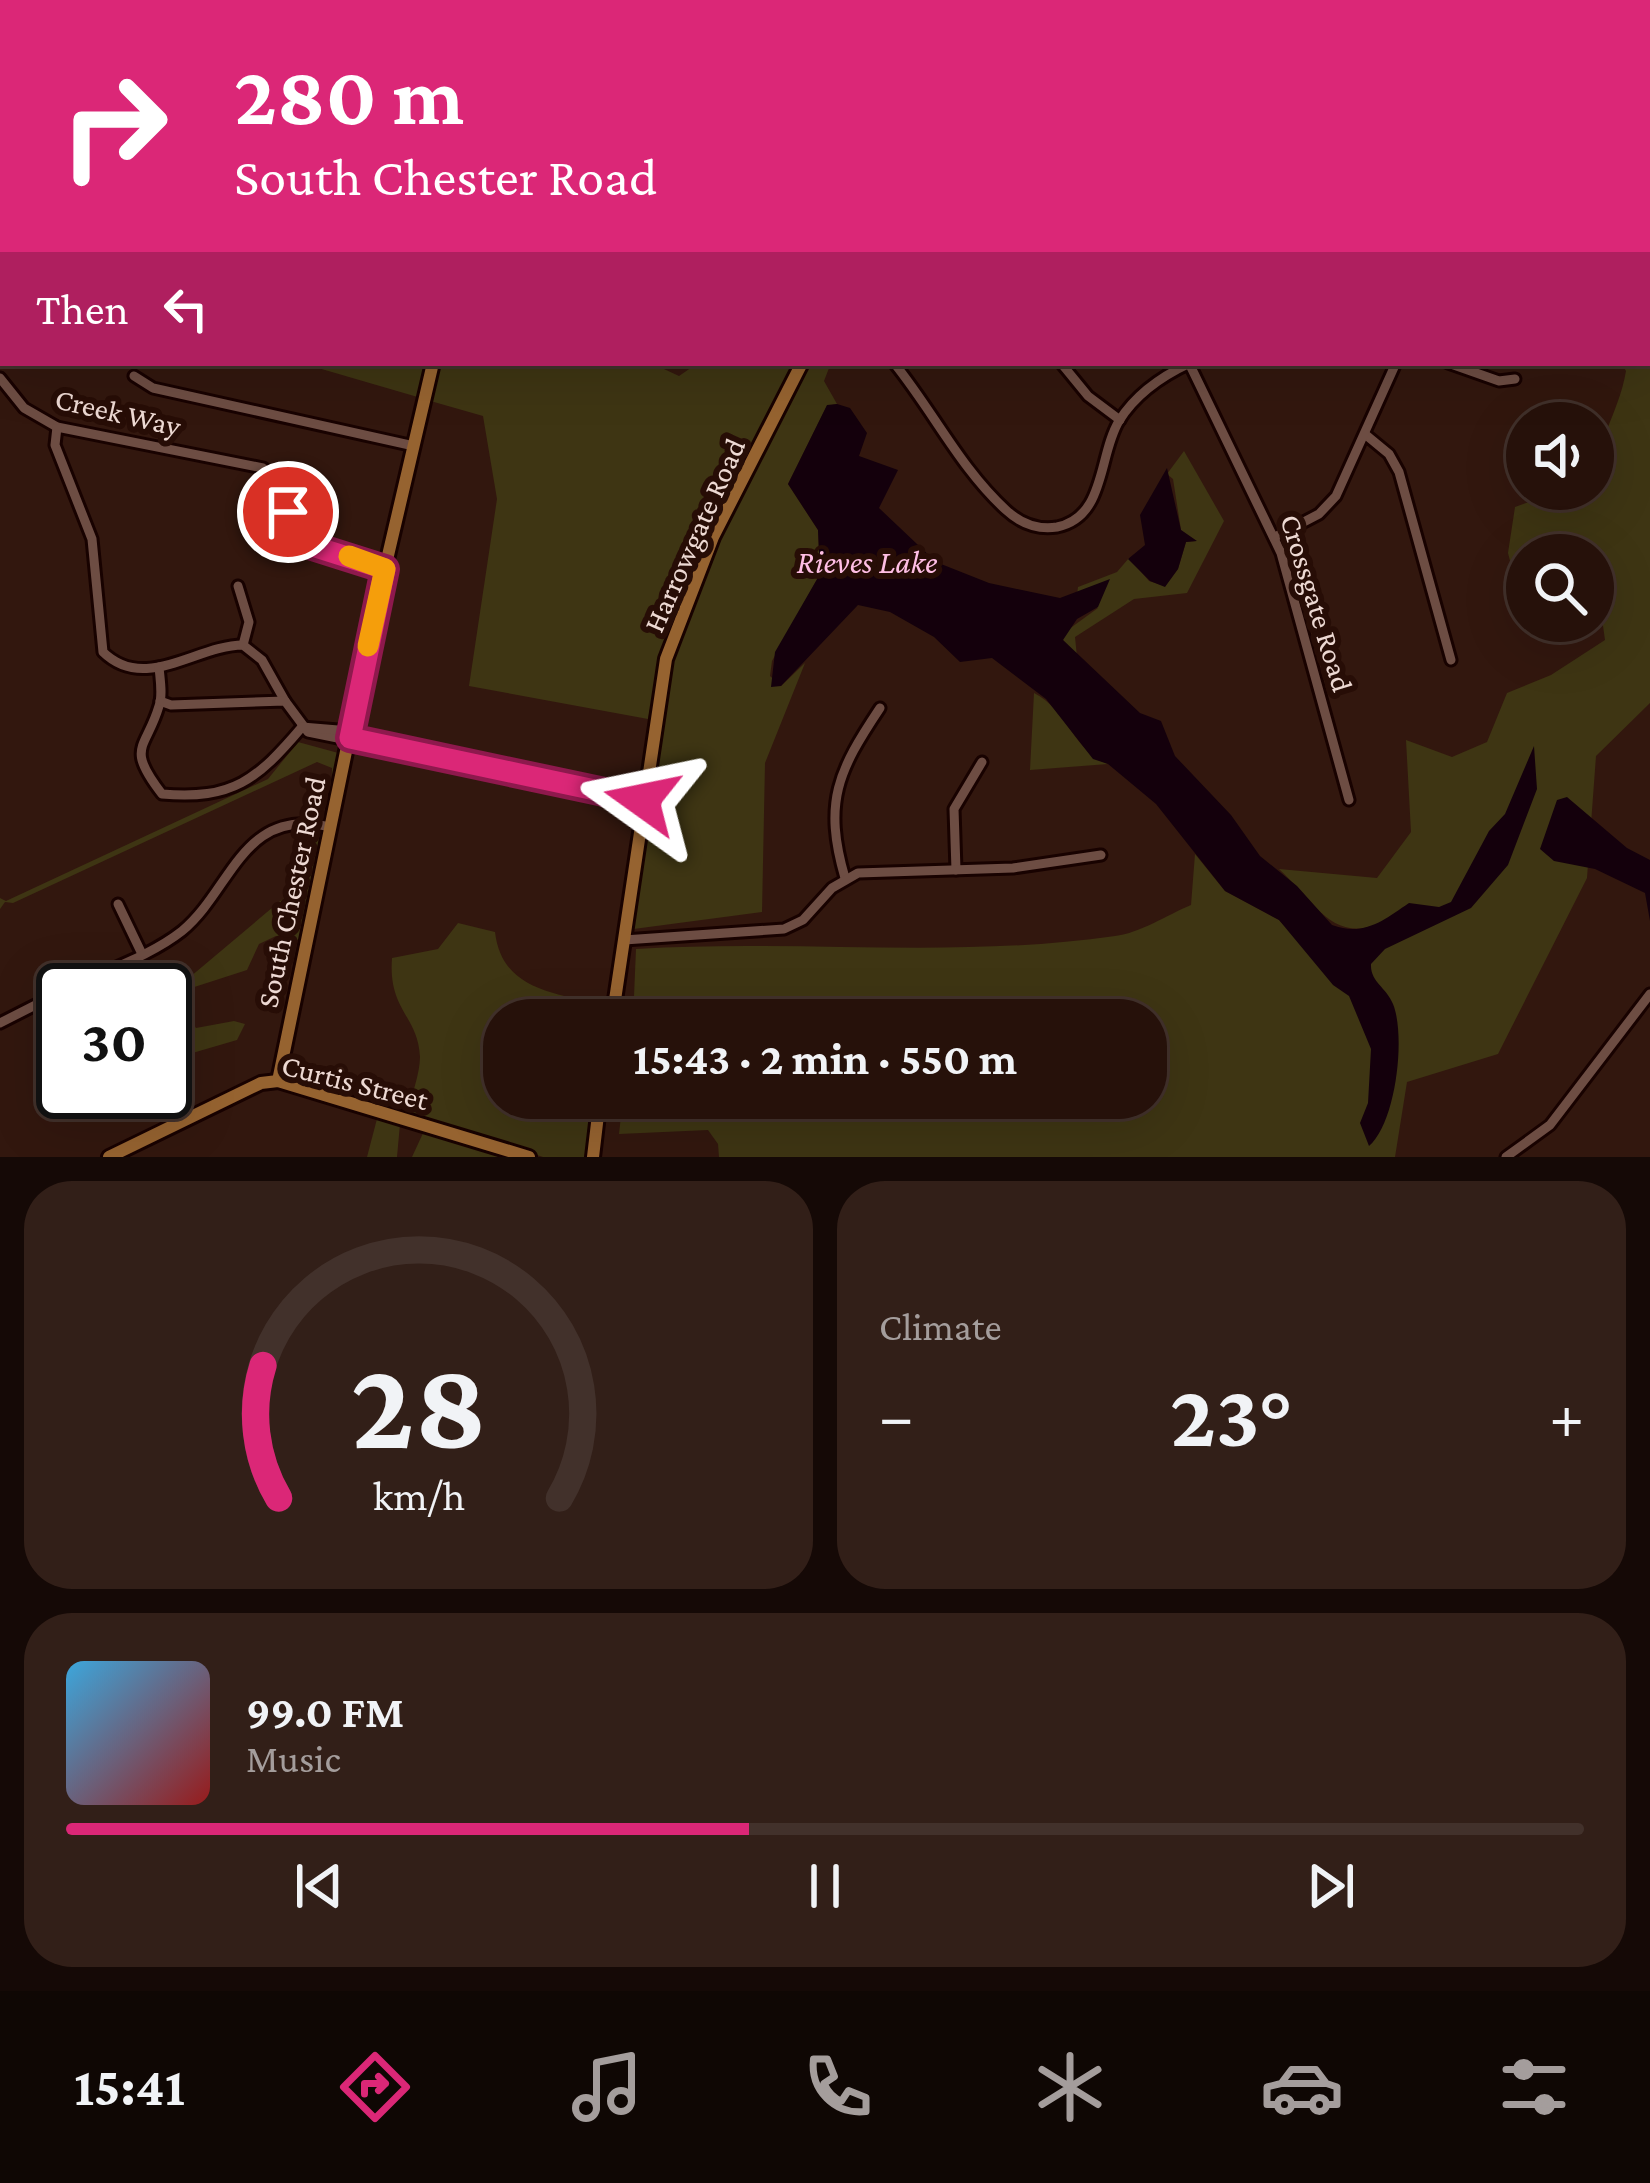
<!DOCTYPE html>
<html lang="en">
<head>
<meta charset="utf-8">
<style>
	body { margin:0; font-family:"Crimson Pro",serif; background:#321f18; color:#f1f3f6; height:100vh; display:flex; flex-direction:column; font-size:45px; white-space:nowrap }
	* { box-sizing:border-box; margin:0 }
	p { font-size:39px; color:#a49d9c }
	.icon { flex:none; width:66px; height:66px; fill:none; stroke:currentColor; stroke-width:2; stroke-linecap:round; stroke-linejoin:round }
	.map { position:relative; height:1157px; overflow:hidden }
	.details { display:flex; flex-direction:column; gap:24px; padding:24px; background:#150906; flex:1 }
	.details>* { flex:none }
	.guide { position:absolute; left:0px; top:0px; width:1650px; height:366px; box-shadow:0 12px 48px #0002,0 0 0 3px #42312b; background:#db2777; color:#fff; overflow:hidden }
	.controls { position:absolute; left:1506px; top:402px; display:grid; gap:24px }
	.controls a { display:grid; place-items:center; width:108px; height:108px; border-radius:50%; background:#26110a; box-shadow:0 12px 48px #0002,0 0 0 3px #42312b; font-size:60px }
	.speed { position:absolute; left:36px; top:963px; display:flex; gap:24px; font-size:60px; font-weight:700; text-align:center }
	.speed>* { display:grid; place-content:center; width:156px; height:156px; border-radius:50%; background:#26110a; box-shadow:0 12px 48px #0002,0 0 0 3px #42312b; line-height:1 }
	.speed .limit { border:6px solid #111; border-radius:18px; background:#fff; color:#111 }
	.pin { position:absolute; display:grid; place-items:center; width:102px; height:102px; color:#fff; margin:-51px; border:6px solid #fff; border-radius:50%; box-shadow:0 3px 12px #0007 }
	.me { position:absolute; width:132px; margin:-66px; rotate:282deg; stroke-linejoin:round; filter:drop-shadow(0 0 9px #0008) }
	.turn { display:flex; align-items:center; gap:42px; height:252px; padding:0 36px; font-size:54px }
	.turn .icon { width:156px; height:156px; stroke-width:2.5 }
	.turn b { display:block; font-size:84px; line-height:102px }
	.then { display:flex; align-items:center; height:114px; padding:0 36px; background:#0003; gap:24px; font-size:45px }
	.big { font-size:90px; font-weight:700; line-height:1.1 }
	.details .widget { flex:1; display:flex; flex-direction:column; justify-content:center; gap:18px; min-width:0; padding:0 42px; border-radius:48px; background:#321f18 }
	.details .dial { align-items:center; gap:0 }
	.dial svg { height:312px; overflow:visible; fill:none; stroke:#42312b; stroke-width:7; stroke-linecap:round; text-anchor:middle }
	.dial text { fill:#f1f3f6; stroke:none }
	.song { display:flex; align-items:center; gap:36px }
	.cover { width:144px; height:144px; border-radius:18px; background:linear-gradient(135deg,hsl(200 70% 55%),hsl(0 70% 35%)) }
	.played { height:12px; border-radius:6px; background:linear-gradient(90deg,#db2777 45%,#42312b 45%) }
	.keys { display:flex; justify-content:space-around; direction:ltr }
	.heat { display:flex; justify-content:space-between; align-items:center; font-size:66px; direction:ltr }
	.details .tiles { flex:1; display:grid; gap:24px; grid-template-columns:1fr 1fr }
	.widget:last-child { grid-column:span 2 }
	.trip { position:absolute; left:483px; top:999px; width:684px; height:120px; border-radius:48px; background:#26110a; box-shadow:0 12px 48px #0002,0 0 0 3px #42312b; font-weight:700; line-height:120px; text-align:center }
	.tabs { display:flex; height:192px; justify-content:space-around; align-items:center; background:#0f0704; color:#a49d9c }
	.tabs .icon { width:84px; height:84px }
	.tabs .active { color:#db2777 }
	.tabs b { font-size:54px; color:#f1f3f6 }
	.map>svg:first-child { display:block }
	.green { fill:#3e3513 }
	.water { fill:#14000c }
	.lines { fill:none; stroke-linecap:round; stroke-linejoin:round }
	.stream { stroke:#14000c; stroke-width:3 }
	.street-casing { stroke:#180200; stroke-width:15 }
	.secondary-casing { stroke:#180200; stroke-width:18 }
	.street { stroke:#6d4d43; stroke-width:9 }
	.secondary { stroke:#966330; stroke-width:12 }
	.route-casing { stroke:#8e194d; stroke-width:30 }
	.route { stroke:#db2777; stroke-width:21 }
	.slow { stroke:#f59e0b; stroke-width:21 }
	.labels { text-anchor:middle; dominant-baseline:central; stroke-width:12; stroke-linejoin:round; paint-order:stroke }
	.street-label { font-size:30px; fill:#edd9d3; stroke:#270d06 }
	.water-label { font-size:33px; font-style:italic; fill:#febee4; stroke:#270d06 }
</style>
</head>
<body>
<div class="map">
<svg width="1650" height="1157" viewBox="0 0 1650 1157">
	<rect width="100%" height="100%" fill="#32170e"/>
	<!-- green -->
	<g class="green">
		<polygon points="32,0 506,0 31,3"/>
		<path d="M989,0H1650V703L1596,756L1587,878L1498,1054L1407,1082L1395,1157H719L718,1144L708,1130L619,1134L623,1098H1146V1020H633L636,949C795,939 957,959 1115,936C1140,933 1167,915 1191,905L1195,854L1225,891L1279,920L1312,954L1353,959L1388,919C1335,949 1315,902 1279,869L1377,878L1411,832L1406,740L1452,757L1487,742L1507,693L1551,675L1605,640L1598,590L1593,588V555H1527V586L1518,591L1508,553L1515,507L1566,489H1593C1593,447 1619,413 1626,371L1621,363H1647V3Z"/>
		<polygon points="301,363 429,363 421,398"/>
		<path d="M435,363H651L679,376L698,363H796C740,478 673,592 648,719L469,686L497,499L483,416L427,400Z"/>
		<polygon points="802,363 831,363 824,381 837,404 827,406 788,484 818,530 820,574 772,661 770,676 781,686 805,663 765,763 762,912 626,930 651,733 682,612"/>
		<polygon points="1184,451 1224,521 1187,593 1134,599 1075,637 1077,657 1063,640 1065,632 1098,608 1077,595 1078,587 1117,572 1129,558 1149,581 1165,586 1178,569 1186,542 1196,541 1181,530 1173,479 1167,474"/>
		<path d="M1034,693C1066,708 1075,753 1108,764L1030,770Z"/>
		<polygon points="298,742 342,754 331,805 332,768 317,762 13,903 5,902 0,909 0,898 6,901 268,779"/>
		<polygon points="328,822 303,941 276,936 259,944 247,970 182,991 178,999 196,1028 234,1021 245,1024 237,1040 165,1061 165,998 304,881 314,844"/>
		<path d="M458,923L495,932C502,992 558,993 608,1006L606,1020H504V1098H594L585,1157H543L408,1113C411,1096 420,1074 420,1057C418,1015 388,1011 392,958L438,949Z"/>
		<polygon points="378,1115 400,1124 397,1157 367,1157"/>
		<polygon points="424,1131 430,1132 513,1157 412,1157"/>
	</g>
	<!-- water -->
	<g class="water">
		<path d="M837,404L850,408L867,433L859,456L898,470L879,508L936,562L989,583L1060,598L1110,579L1098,607L1077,619L1063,640L1140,713L1161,721L1175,756L1231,815L1260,856L1297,886L1332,925C1364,937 1384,920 1409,903L1439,907L1451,902L1489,831L1505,814L1534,746L1537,789L1508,865L1471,908L1385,949L1371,964C1370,982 1386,987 1393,1004C1406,1036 1396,1123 1369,1146L1360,1123L1368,1103L1371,1049L1349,996L1333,985L1279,920L1225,891L1156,804L1108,764L1093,759L1046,699L992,658L960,662L934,637L890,612L858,605L781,686L771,687L775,652L820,574L818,530L788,484L827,405Z"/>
		<polygon points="1167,468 1181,530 1197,541 1186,542 1178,569 1165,587 1150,581 1128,559 1145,545 1140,515"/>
		<polygon points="1567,797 1627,848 1650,860 1650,921 1645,893 1595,869 1554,861 1540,849 1557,800"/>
	</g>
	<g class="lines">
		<!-- stream -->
		<g class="stream">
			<polyline points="224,3 225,0"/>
			<polyline points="0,153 3,154"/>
		</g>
		<defs>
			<g id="street">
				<path d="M894,363C933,411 960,468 1006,510C1020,523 1037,530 1057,527C1106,517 1098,456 1119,421C1135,395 1162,376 1190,363"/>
				<polyline points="1061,363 1088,396 1120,420"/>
				<polyline points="1189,363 1281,553 1349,800"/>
				<polyline points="1448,363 1499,381 1515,379"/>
				<polyline points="134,376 153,388 414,446"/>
				<path d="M0,378L24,408L57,427L263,468C290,484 282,522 304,542C325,560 361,554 385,569"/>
				<path d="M57,427L55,445L92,539L103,652C145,693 197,645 243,645L262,660L285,701"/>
				<polyline points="1366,435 1389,454 1399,472 1451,660"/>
				<polyline points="267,477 290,537 301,550 385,569"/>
				<polyline points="1275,537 1319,514 1336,496 1396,363"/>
				<polyline points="238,586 249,622 243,645"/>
				<path d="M159,667C160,679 163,695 159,706C146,750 125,746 162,794C233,800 257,780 302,727"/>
				<polyline points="160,701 171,705 285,701 308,732 642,800"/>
				<polyline points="302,727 338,730 350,738"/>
				<polyline points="956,870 954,809 982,762"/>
				<path d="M845,878C823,802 838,771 880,708"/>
				<polyline points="118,904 142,954"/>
				<polyline points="624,940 784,929 803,920 832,888 858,873 1013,868 1101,855"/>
				<path d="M65,990C103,971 149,957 182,931C232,890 242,806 330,827"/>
				<polyline points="0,1023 63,991"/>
				<polyline points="1506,1157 1550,1125 1650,994"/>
			</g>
			<g id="secondary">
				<polyline points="512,3 512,0"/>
				<polyline points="987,3 989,0"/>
				<polyline points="612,1020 666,659 713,537 802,363"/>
				<polyline points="278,1081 375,611 433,363"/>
				<polyline points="109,1157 261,1083 278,1081 529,1157"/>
				<polyline points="593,1157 600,1098"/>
			</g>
		</defs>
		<!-- street casing -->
		<use href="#street" class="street-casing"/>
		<!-- secondary casing -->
		<use href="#secondary" class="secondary-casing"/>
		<!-- street -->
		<use href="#street" class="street"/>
		<!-- secondary -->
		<use href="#secondary" class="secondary"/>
	</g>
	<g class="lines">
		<defs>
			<polyline id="route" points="288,512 306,544 385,569 350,738 642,800"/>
		</defs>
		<!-- route casing -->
		<use href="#route" class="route-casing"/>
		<!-- route -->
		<use href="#route" class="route"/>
		<!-- slow -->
		<polyline class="slow" points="349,556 385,569 368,646"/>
	</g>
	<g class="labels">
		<!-- street labels -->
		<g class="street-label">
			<text transform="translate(118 412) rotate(13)">Creek Way</text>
			<text transform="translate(694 535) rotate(-66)">Harrowgate Road</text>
			<text transform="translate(1317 603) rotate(73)">Crossgate Road</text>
			<text transform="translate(291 892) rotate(-78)">South Chester Road</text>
			<text transform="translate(355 1082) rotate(14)">Curtis Street</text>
		</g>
		<!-- water labels -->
		<g class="water-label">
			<text x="867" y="561">Rieves Lake</text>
		</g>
	</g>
</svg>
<div class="controls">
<a><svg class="icon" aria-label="sound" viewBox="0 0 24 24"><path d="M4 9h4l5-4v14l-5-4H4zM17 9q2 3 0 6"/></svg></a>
<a><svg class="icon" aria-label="search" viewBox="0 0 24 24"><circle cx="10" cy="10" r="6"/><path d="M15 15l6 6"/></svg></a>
</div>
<div class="speed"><div class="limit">30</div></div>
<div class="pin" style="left:288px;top:512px;background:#d93025"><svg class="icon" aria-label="arrive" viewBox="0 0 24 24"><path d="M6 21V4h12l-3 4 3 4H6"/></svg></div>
<svg class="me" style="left:642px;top:800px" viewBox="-20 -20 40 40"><path d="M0-17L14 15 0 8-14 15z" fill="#db2777" stroke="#fff" stroke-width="4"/></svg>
<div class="trip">15:43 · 2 min · 550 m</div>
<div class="guide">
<div class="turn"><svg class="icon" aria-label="right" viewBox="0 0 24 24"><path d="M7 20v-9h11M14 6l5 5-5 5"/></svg><div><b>280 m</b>South Chester Road</div></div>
<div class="then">Then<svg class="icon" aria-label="left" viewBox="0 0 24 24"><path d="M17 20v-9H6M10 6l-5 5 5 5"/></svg></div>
</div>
</div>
<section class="details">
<div class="tiles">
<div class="widget dial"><svg viewBox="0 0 100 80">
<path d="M14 69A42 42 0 1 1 86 69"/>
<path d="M14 69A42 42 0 0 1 10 35" stroke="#db2777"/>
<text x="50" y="56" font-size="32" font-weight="700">28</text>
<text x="50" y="72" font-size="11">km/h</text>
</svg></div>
<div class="widget"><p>Climate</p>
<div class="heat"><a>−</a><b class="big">23°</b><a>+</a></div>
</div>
<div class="widget">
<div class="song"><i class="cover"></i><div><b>99.0 FM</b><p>Music</p></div></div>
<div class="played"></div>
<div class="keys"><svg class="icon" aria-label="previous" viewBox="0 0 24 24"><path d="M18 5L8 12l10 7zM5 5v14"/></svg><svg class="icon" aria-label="pause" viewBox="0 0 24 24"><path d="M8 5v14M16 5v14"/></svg><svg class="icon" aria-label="next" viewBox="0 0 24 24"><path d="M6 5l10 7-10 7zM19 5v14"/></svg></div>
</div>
</div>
</section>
<nav class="tabs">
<b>15:41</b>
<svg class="icon active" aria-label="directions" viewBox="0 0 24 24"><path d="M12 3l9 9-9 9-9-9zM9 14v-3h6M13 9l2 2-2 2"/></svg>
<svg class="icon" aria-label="music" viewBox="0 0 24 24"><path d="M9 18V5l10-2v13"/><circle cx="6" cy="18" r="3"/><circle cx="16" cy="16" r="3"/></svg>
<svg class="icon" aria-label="phone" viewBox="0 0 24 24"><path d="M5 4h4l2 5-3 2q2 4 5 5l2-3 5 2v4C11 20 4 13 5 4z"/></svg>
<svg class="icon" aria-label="climate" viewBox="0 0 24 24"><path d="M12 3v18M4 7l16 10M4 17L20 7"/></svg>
<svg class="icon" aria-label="car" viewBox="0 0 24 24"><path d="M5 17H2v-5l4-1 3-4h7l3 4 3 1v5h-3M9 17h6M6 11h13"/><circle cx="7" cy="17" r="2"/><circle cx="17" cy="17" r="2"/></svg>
<svg class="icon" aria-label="filters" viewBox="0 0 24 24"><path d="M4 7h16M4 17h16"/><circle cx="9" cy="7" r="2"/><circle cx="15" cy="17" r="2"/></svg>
</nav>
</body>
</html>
